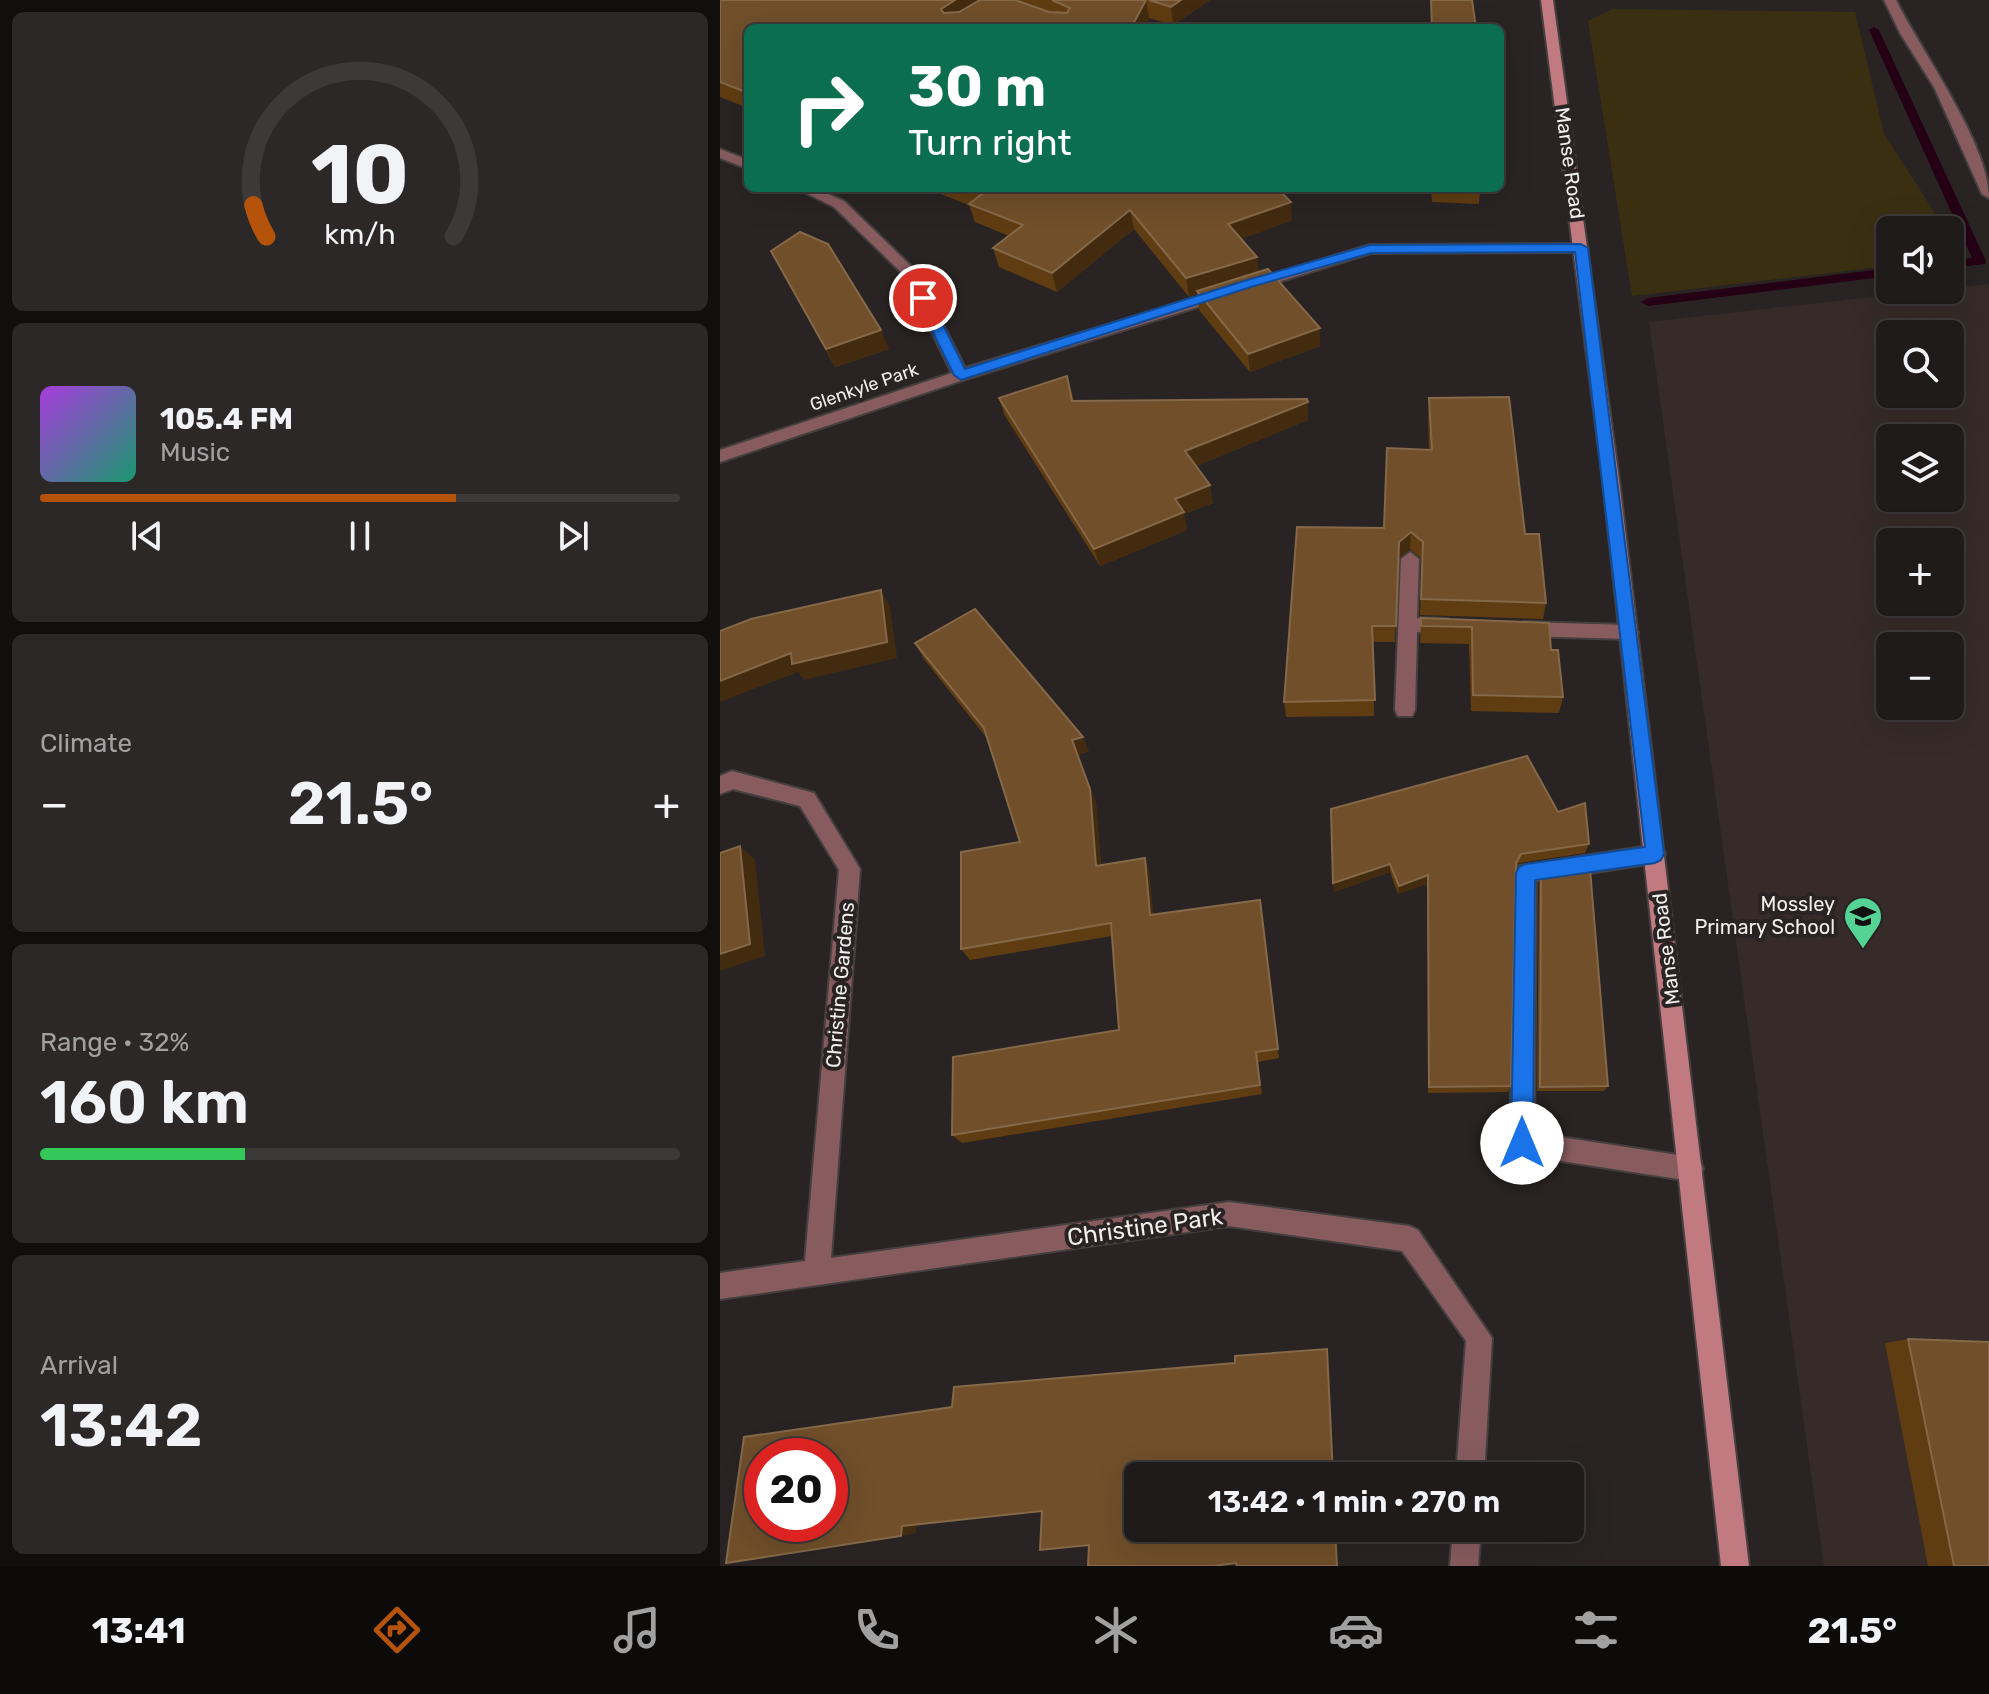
<!DOCTYPE html>
<html lang="en">
<head>
<meta charset="utf-8">
<style>
	body { margin:0; font-family:Rubik,sans-serif; background:#2c2827; color:#f1f3f6; height:100vh; display:flex; flex-direction:column; font-size:30px; white-space:nowrap }
	* { box-sizing:border-box; margin:0 }
	p { font-size:26px; color:#a1a1a2 }
	.icon { flex:none; width:44px; height:44px; fill:none; stroke:currentColor; stroke-width:2; stroke-linecap:round; stroke-linejoin:round }
	.map { position:relative; flex:1; overflow:hidden }
	.sheet { display:flex; flex-direction:column; gap:12px; padding:12px; background:#110f0e; width:720px }
	.sheet>* { flex:none }
	.banner { position:absolute; left:24px; top:24px; width:760px; height:168px; border-radius:12px; box-shadow:0 8px 32px #0002,0 0 0 2px #3c3939; background:#0b6e4f; color:#fff; overflow:hidden }
	.tools { position:absolute; left:1156px; top:216px; display:grid; gap:16px }
	.tools a { display:grid; place-items:center; width:88px; height:88px; border-radius:12px; background:#1f1b1a; box-shadow:0 8px 32px #0002,0 0 0 2px #3c3939; font-size:40px }
	.speed { position:absolute; left:24px; top:1438px; display:flex; gap:16px; font-size:40px; font-weight:700; text-align:center }
	.speed>* { display:grid; place-content:center; width:104px; height:104px; border-radius:50%; background:#1f1b1a; box-shadow:0 8px 32px #0002,0 0 0 2px #3c3939; line-height:1 }
	.speed .limit { border:12px solid #d22; background:#fff; color:#111 }
	.pin { position:absolute; display:grid; place-items:center; width:68px; height:68px; color:#fff; margin:-34px; border:4px solid #fff; border-radius:50%; box-shadow:0 2px 8px #0007 }
	.me { position:absolute; width:88px; margin:-44px; rotate:0deg; stroke-linejoin:round; filter:drop-shadow(0 0 6px #0008) }
	.turn { display:flex; align-items:center; gap:28px; height:168px; padding:0 32px; font-size:36px }
	.turn .icon { width:104px; height:104px; stroke-width:2.5 }
	.turn b { display:block; font-size:56px; line-height:68px }
	.big { font-size:60px; font-weight:600; line-height:1.1 }
	.sheet .card { flex:1; display:flex; flex-direction:column; justify-content:center; gap:12px; min-width:0; padding:0 28px; border-radius:12px; background:#2c2827 }
	.sheet .dial { align-items:center; gap:0 }
	.dial svg { height:208px; overflow:visible; fill:none; stroke:#3c3939; stroke-width:7; stroke-linecap:round; text-anchor:middle }
	.dial text { fill:#f1f3f6; stroke:none }
	.song { display:flex; align-items:center; gap:24px }
	.cover { width:96px; height:96px; border-radius:12px; background:linear-gradient(135deg,hsl(280 70% 55%),hsl(160 70% 35%)) }
	.played { height:8px; border-radius:4px; background:linear-gradient(90deg,#b45309 65%,#3c3939 65%) }
	.keys { display:flex; justify-content:space-around; direction:ltr }
	.heat { display:flex; justify-content:space-between; align-items:center; font-size:44px; direction:ltr }
	.charge { height:12px; border-radius:6px; background:linear-gradient(90deg,#34c759 32%,#3c3939 0) }
	.trip { position:absolute; left:404px; top:1462px; width:460px; height:80px; border-radius:12px; background:#1f1b1a; box-shadow:0 8px 32px #0002,0 0 0 2px #3c3939; font-weight:600; line-height:80px; text-align:center }
	.tabs { display:flex; height:128px; justify-content:space-around; align-items:center; background:#0c0b0a; color:#a1a1a2 }
	.tabs .icon { width:56px; height:56px }
	.tabs .active { color:#b45309 }
	.tabs b { font-size:36px; color:#f1f3f6 }
	main { display:flex; flex:1; min-height:0 }
	.map>svg:first-child { display:block }
	.built { fill:#362b28; fill-rule:evenodd }
	.green { fill:#3b2f12 }
	.lines { fill:none; stroke-linecap:round; stroke-linejoin:round }
	.stream { fill:#250014; fill-rule:evenodd }
	.service-casing { stroke:#45403f; stroke-width:4 }
	.minor-casing { stroke:#45403f; stroke-width:4 }
	.secondary-casing { stroke:#45403f; stroke-width:4 }
	.service { fill:#885c5f; fill-rule:evenodd }
	.minor { fill:#885c5f; fill-rule:evenodd }
	.secondary { fill:#c07a80; fill-rule:evenodd }
	.wall { fill:#603c12 }
	.shaded-wall { fill:#432b0f }
	.building { fill:#704f2a; stroke:#846848; stroke-width:2; fill-rule:evenodd }
	.route { fill:#1a73e8; stroke:#114b97; stroke-width:2 }
	.labels { text-anchor:middle; dominant-baseline:central; stroke-width:8; stroke-linejoin:round; paint-order:stroke }
	.far-street-label { font-size:18px; fill:#f1eeec; stroke:#292423 }
	.street-label { font-size:20px; fill:#f1eeec; stroke:#292423 }
	.poi-label { font-size:20px; fill:#f1eeec; stroke:#292423; text-anchor:end }
	.near-street-label { font-size:24px; fill:#f1eeec; stroke:#292423 }
</style>
</head>
<body>
<main>
<section class="sheet">
<div class="card dial"><svg viewBox="0 0 100 80">
<path d="M14 69A42 42 0 1 1 86 69"/>
<path d="M14 69A42 42 0 0 1 9 57" stroke="#b45309"/>
<text x="50" y="56" font-size="32" font-weight="700">10</text>
<text x="50" y="72" font-size="11">km/h</text>
</svg></div>
<div class="card">
<div class="song"><i class="cover"></i><div><b>105.4 FM</b><p>Music</p></div></div>
<div class="played"></div>
<div class="keys"><svg class="icon" aria-label="previous" viewBox="0 0 24 24"><path d="M18 5L8 12l10 7zM5 5v14"/></svg><svg class="icon" aria-label="pause" viewBox="0 0 24 24"><path d="M8 5v14M16 5v14"/></svg><svg class="icon" aria-label="next" viewBox="0 0 24 24"><path d="M6 5l10 7-10 7zM19 5v14"/></svg></div>
</div>
<div class="card"><p>Climate</p>
<div class="heat"><a>−</a><b class="big">21.5°</b><a>+</a></div>
</div>
<div class="card"><p>Range · 32%</p><b class="big">160 km</b><div class="charge"></div></div>
<div class="card"><p>Arrival</p><b class="big">13:42</b></div>
</section>
<div class="map">
<svg width="1269" height="1566" viewBox="0 0 1269 1566">
	<rect width="100%" height="100%" fill="#292423"/>
	<!-- built -->
	<path class="built" d="M1269,284V1566H1104L929,322ZM1170,334H1230V394H1170ZM1170,438H1230V498H1170ZM1170,542H1230V602H1170ZM1170,646H1230V706H1170Z"/>
	<!-- green -->
	<polygon class="green" points="892,9 1135,12 1164,134 1226,230 1170,230 1170,266 912,296 868,21"/>
	<g class="lines">
		<!-- stream -->
		<g class="stream">
			<polygon points="1154,27 1159,30 1266,261 1265,264 1230,268 1230,260 1252,258 1149,30"/>
			<polygon points="1170,268 1170,276 928,306 921,302 928,298"/>
		</g>
		<defs>
			<polygon id="service" points="935,845 942,847 945,854 942,861 935,863 816,881 814,1133 971,1157 980,1160 983,1169 980,1178 971,1181 802,1155 794,1151 790,1143 796,873 799,866"/>
			<g id="minor">
				<path d="M1164,0H1176C1201,51 1269,144 1269,198L1262,194L1214,87L1180,33Z"/>
				<polygon points="0,149 28,160 28,169 0,158"/>
				<polygon points="76,188 94,188 124,201 195,270 245,368 650,245 861,244 868,248 861,252 651,253 246,379 0,462 0,450 232,373 184,275 114,207"/>
				<polygon points="690,552 699,559 697,618 728,619 737,626 728,633 697,632 695,710 692,716 678,716 675,710 681,559"/>
				<polygon points="804,622 909,625 918,632 909,639 804,636 795,629"/>
				<polygon points="12,771 94,793 140,869 111,1258 509,1202 689,1226 698,1230 772,1338 764,1476 736,1476 746,1341 682,1251 509,1226 0,1299 0,1273 85,1261 119,870 80,806 13,789 0,794 0,776"/>
				<polygon points="733,1528 761,1528 758,1566 730,1566"/>
			</g>
			<polygon id="secondary" points="821,0 833,0 899,480 1029,1566 1001,1566 883,480"/>
		</defs>
		<!-- service casing -->
		<use href="#service" class="service-casing"/>
		<!-- minor casing -->
		<use href="#minor" class="minor-casing"/>
		<!-- secondary casing -->
		<use href="#secondary" class="secondary-casing"/>
		<!-- service -->
		<use href="#service" class="service"/>
		<!-- minor -->
		<use href="#minor" class="minor"/>
		<!-- secondary -->
		<use href="#secondary" class="secondary"/>
	</g>
	<!-- wall -->
	<g class="wall">
		<polygon points="0,0 490,0 453,25 429,18 424,28 28,28 28,108 0,97"/>
		<polygon points="216,188 557,188 572,220 521,239 538,272 600,346 530,372 479,310 477,294 469,297 414,229 337,292 279,267 273,248 289,236 255,222 249,205 218,193"/>
		<polygon points="711,188 760,188 759,204 712,202"/>
		<polygon points="51,251 169,349 115,367"/>
		<polygon points="347,376 354,401 588,420 476,466 493,503 464,514 467,530 380,566 285,416 279,398"/>
		<polygon points="709,398 805,534 826,603 823,619 700,615 702,559 690,549 678,559 675,642 653,642 654,716 566,717 564,702 709,450 708,416"/>
		<polygon points="701,618 829,623 831,650 843,697 839,713 751,711 749,644 700,643"/>
		<polygon points="195,643 369,751 358,755 376,803 381,865 425,858 429,871 433,914 542,912 559,1058 538,1062 542,1094 242,1143 232,1135 399,1030 392,936 250,960 241,949 300,842 266,737 204,659"/>
		<polygon points="611,809 838,812 869,844 865,853 799,863 796,868 791,1086 788,1092 708,1093 707,884 678,894 670,872 614,892"/>
		<polygon points="821,877 888,1086 884,1091 817,1091 819,884"/>
		<polygon points="1188,1339 1269,1566 1208,1566 1165,1343"/>
	</g>
	<!-- shaded-wall -->
	<g class="shaded-wall">
		<polygon points="235,0 269,0 226,28 221,9"/>
		<polygon points="426,0 429,18 424,28 411,28"/>
		<polygon points="461,0 490,0 453,25 451,7"/>
		<polygon points="571,202 572,220 510,243 508,224"/>
		<polygon points="410,210 414,229 337,292 332,273"/>
		<polygon points="537,257 539,276 477,291 477,294 469,297 466,278"/>
		<polygon points="600,328 600,346 530,372 528,354"/>
		<polygon points="161,330 169,349 115,367 106,349"/>
		<polygon points="588,402 588,420 469,469 465,451"/>
		<polygon points="490,485 493,503 464,514 467,530 380,566 374,549 455,499"/>
		<polygon points="691,532 690,549 678,559 679,542"/>
		<polygon points="161,590 170,607 177,658 84,680 78,672 0,702 0,681 71,653"/>
		<polygon points="363,737 369,751 358,755 376,803 382,879 376,866 352,740"/>
		<polygon points="20,846 35,860 45,956 0,971 0,954"/>
		<polygon points="425,858 429,871 435,927 430,915"/>
		<polygon points="670,864 670,872 614,892 613,883"/>
		<polygon points="708,875 707,884 678,894 679,886"/>
		<polygon points="536,1052 538,1062 542,1094 540,1085"/>
		<polygon points="196,1523 196,1533 181,1536 182,1526"/>
	</g>
	<!-- building -->
	<g class="building">
		<polygon points="0,0 235,0 221,9 224,13 239,12 260,0 295,0 329,12 347,13 350,8 332,0 426,0 411,28 28,28 28,93 0,82"/>
		<polygon points="429,0 461,0 451,7"/>
		<polygon points="711,0 752,0 756,28 712,28"/>
		<polygon points="247,188 557,188 571,202 508,224 537,257 466,278 410,210 332,273 273,248 303,225 249,204 262,194"/>
		<polygon points="80,232 108,244 161,330 106,349 51,251"/>
		<polygon points="548,269 600,328 528,354 477,291"/>
		<polygon points="347,376 352,401 587,399 588,402 465,451 490,485 455,499 464,512 374,549 279,398"/>
		<polygon points="789,397 805,534 819,534 826,603 701,599 703,542 691,532 679,542 676,626 652,626 655,700 564,702 577,527 664,528 667,448 712,450 709,398"/>
		<polygon points="161,590 167,642 72,664 71,653 0,681 0,631 31,619"/>
		<polygon points="255,609 363,737 352,740 370,789 376,866 425,858 430,915 540,900 558,1049 536,1052 540,1085 232,1135 233,1057 399,1030 391,923 241,949 241,852 300,842 264,728 195,643"/>
		<polygon points="701,618 829,623 831,650 838,650 843,697 753,695 752,627 701,626"/>
		<polygon points="807,756 838,812 865,803 869,844 801,854 796,863 791,1086 709,1087 708,875 679,886 670,864 613,883 611,809"/>
		<polygon points="20,846 30,944 0,954 0,853"/>
		<polygon points="870,869 888,1086 820,1087 821,877"/>
		<polygon points="1188,1339 1269,1342 1269,1566 1234,1566"/>
		<path d="M607,1349L613,1476H418V1528H615L617,1566H517L516,1563L493,1566H368L369,1545L320,1550L322,1511L182,1526L181,1536L6,1563L24,1437L232,1407L234,1387L515,1363V1356ZM42,1456H110V1524H42Z"/>
	</g>
	<!-- route -->
	<polygon class="route" points="861,244 868,248 944,854 941,860 935,863 815,880 813,1143 810,1150 802,1154 794,1150 791,1143 796,873 799,867 806,864 925,847 855,252 651,253 534,286 241,380 234,375 196,298 208,295 245,369 524,281 650,245"/>
	<!-- icons -->
	<defs>
		<symbol id="school-pin" viewBox="-11 -11 22 30"><path d="M0 17L-7.5 6A9.5 9.5 0 1 1 7.5 6Z" fill="#54d395" stroke="#292423"/><path d="M0-5L7-2L0 1L-7-2ZM-4 1L0 2.5L4 1V4Q0 6-4 4Z" fill="#111"/></symbol>
	</defs>
	<g fill-rule="evenodd">
		<use href="#school-pin" x="1121" y="894" width="44" height="60"/>
	</g>
	<g class="labels">
		<!-- far-street labels -->
		<g class="far-street-label">
			<text transform="translate(144 387) rotate(-19)">Glenkyle Park</text>
		</g>
		<!-- street labels -->
		<g class="street-label">
			<text transform="translate(850 163) rotate(82)">Manse Road</text>
			<text transform="translate(946 949) rotate(-97)">Manse Road</text>
			<text transform="translate(120 985) rotate(-85)">Christine Gardens</text>
		</g>
		<!-- poi labels -->
		<g class="poi-label">
			<text x="1115" y="904">Mossley<tspan x="1115" dy="23">Primary School</tspan></text>
		</g>
		<!-- near-street labels -->
		<g class="near-street-label">
			<text transform="translate(425 1227) rotate(-8)">Christine Park</text>
		</g>
	</g>
</svg>
<div class="tools">
<a><svg class="icon" aria-label="sound" viewBox="0 0 24 24"><path d="M4 9h4l5-4v14l-5-4H4zM17 9q2 3 0 6"/></svg></a>
<a><svg class="icon" aria-label="search" viewBox="0 0 24 24"><circle cx="10" cy="10" r="6"/><path d="M15 15l6 6"/></svg></a>
<a><svg class="icon" aria-label="layers" viewBox="0 0 24 24"><path d="M12 4l9 5-9 5-9-5zM3 14l9 5 9-5"/></svg></a>
<a>+</a>
<a>−</a>
</div>
<div class="speed"><div class="limit">20</div></div>
<div class="pin" style="left:203px;top:298px;background:#d93025"><svg class="icon" aria-label="arrive" viewBox="0 0 24 24"><path d="M6 21V4h12l-3 4 3 4H6"/></svg></div>
<svg class="me" style="left:802px;top:1143px" viewBox="-20 -20 40 40"><circle r="19" fill="#fff"/><path d="M0-13L10 11 0 6-10 11z" fill="#1a73e8"/></svg>
<div class="trip">13:42 · 1 min · 270 m</div>
<div class="banner">
<div class="turn"><svg class="icon" aria-label="right" viewBox="0 0 24 24"><path d="M7 20v-9h11M14 6l5 5-5 5"/></svg><div><b>30 m</b>Turn right</div></div>
</div>
</div>
</main>
<nav class="tabs">
<b>13:41</b>
<svg class="icon active" aria-label="directions" viewBox="0 0 24 24"><path d="M12 3l9 9-9 9-9-9zM9 14v-3h6M13 9l2 2-2 2"/></svg>
<svg class="icon" aria-label="music" viewBox="0 0 24 24"><path d="M9 18V5l10-2v13"/><circle cx="6" cy="18" r="3"/><circle cx="16" cy="16" r="3"/></svg>
<svg class="icon" aria-label="phone" viewBox="0 0 24 24"><path d="M5 4h4l2 5-3 2q2 4 5 5l2-3 5 2v4C11 20 4 13 5 4z"/></svg>
<svg class="icon" aria-label="climate" viewBox="0 0 24 24"><path d="M12 3v18M4 7l16 10M4 17L20 7"/></svg>
<svg class="icon" aria-label="car" viewBox="0 0 24 24"><path d="M5 17H2v-5l4-1 3-4h7l3 4 3 1v5h-3M9 17h6M6 11h13"/><circle cx="7" cy="17" r="2"/><circle cx="17" cy="17" r="2"/></svg>
<svg class="icon" aria-label="filters" viewBox="0 0 24 24"><path d="M4 7h16M4 17h16"/><circle cx="9" cy="7" r="2"/><circle cx="15" cy="17" r="2"/></svg>
<b>21.5°</b>
</nav>
</body>
</html>
